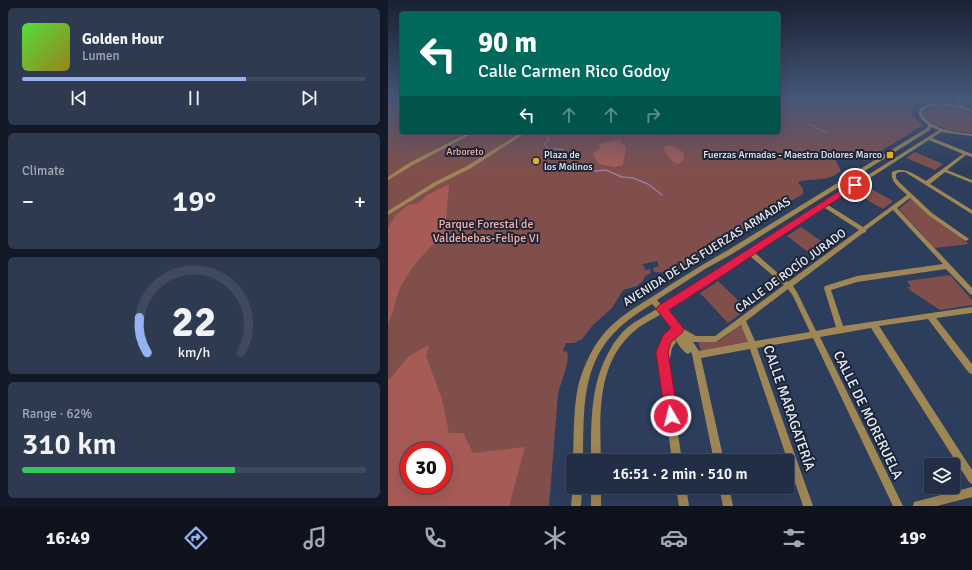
<!DOCTYPE html>
<html lang="en">
<head>
<meta charset="utf-8">
<style>
	body { margin:0; font-family:Signika,sans-serif; background:#2e3a50; color:#f1f3f6; height:100vh; display:flex; flex-direction:column; font-size:15px; white-space:nowrap }
	* { box-sizing:border-box; margin:0 }
	p { font-size:13px; color:#a2a8b3 }
	.icon { flex:none; width:22px; height:22px; fill:none; stroke:currentColor; stroke-width:2; stroke-linecap:round; stroke-linejoin:round }
	.map { position:relative; flex:1; overflow:hidden }
	.drawer { display:flex; flex-direction:column; gap:8px; padding:8px; background:#131926; width:388px }
	.drawer>* { flex:none }
	.banner { position:absolute; left:12px; top:12px; width:380px; height:122px; border-radius:4px; box-shadow:0 4px 16px #0002,0 0 0 1px #3f4a5e; background:#00695c; color:#fff; overflow:hidden }
	.fabs { position:absolute; left:536px; top:458px; display:grid; gap:8px }
	.fabs a { display:grid; place-items:center; width:36px; height:36px; border-radius:4px; background:#222e45; box-shadow:0 4px 16px #0002,0 0 0 1px #3f4a5e; font-size:20px }
	.speed { position:absolute; left:12px; top:442px; display:flex; gap:8px; font-size:20px; font-weight:700; text-align:center }
	.speed>* { display:grid; place-content:center; width:52px; height:52px; border-radius:50%; background:#222e45; box-shadow:0 4px 16px #0002,0 0 0 1px #3f4a5e; line-height:1 }
	.speed .limit { border:6px solid #d22; background:#fff; color:#111 }
	.pin { position:absolute; display:grid; place-items:center; width:34px; height:34px; color:#fff; margin:-17px; border:2px solid #fff; border-radius:50%; box-shadow:0 1px 4px #0007 }
	.me { position:absolute; width:44px; margin:-22px; rotate:352deg; stroke-linejoin:round; filter:drop-shadow(0 0 3px #0008) }
	.turn { display:flex; align-items:center; gap:14px; height:84px; padding:0 12px; font-size:18px }
	.turn .icon { width:52px; height:52px; stroke-width:2.5 }
	.turn b { display:block; font-size:28px; line-height:34px }
	.lanes { display:flex; align-items:center; height:38px; padding:0 12px; background:#0003; justify-content:center; gap:20px; direction:ltr }
	.lanes .off { opacity:.35 }
	.big { font-size:30px; font-weight:600; line-height:1.1 }
	.drawer .tile { flex:1; display:flex; flex-direction:column; justify-content:center; gap:6px; min-width:0; padding:0 14px; border-radius:6px; background:#2e3a50 }
	.drawer .dial { align-items:center; gap:0 }
	.dial svg { height:104px; overflow:visible; fill:none; stroke:#3f4a5e; stroke-width:7; stroke-linecap:round; text-anchor:middle }
	.dial text { fill:#f1f3f6; stroke:none }
	.song { display:flex; align-items:center; gap:12px }
	.cover { width:48px; height:48px; border-radius:6px; background:linear-gradient(135deg,hsl(110 70% 55%),hsl(50 70% 35%)) }
	.played { height:4px; border-radius:2px; background:linear-gradient(90deg,#95b2f1 65%,#3f4a5e 65%) }
	.keys { display:flex; justify-content:space-around; direction:ltr }
	.heat { display:flex; justify-content:space-between; align-items:center; font-size:22px; direction:ltr }
	.charge { height:6px; border-radius:3px; background:linear-gradient(90deg,#34c759 62%,#3f4a5e 0) }
	.trip { position:absolute; left:178px; top:454px; width:228px; height:40px; border-radius:4px; background:#222e45; box-shadow:0 4px 16px #0002,0 0 0 1px #3f4a5e; font-weight:600; line-height:40px; text-align:center }
	.tabs { display:flex; height:64px; justify-content:space-around; align-items:center; background:#0e121c; color:#a2a8b3 }
	.tabs .icon { width:28px; height:28px }
	.tabs .on { color:#95b2f1 }
	.tabs b { font-size:18px; color:#f1f3f6 }
	main { display:flex; flex:1; min-height:0 }
	.map>svg:first-child { display:block }
	.green { fill:#804f4c; fill-rule:evenodd }
	.forest { fill:#a75b57; fill-rule:evenodd }
	.lines { fill:none; stroke-linecap:round; stroke-linejoin:round }
	.stream-far1 { stroke:#9979a3; stroke-width:1 }
	.stream { stroke:#9979a3; stroke-width:1.5 }
	.minor { fill:#9e8655; fill-rule:evenodd }
	.route { fill:#e11d48; stroke:#92132f }
	.poi-dot { fill:#e3ae35; stroke:#1d2433; stroke-width:1.5 }
	.labels { text-anchor:middle; dominant-baseline:central; stroke-width:4; stroke-linejoin:round; paint-order:stroke }
	.far-park-label { font-size:10px; fill:#f2b0ab; stroke:#1d2433 }
	.far-poi-label { font-size:10px; fill:#e7efff; stroke:#1d2433; text-anchor:start }
	.park-label { font-size:12px; fill:#f2b0ab; stroke:#1d2433 }
	.street-label { font-size:12px; fill:#e7efff; stroke:#1d2433 }
	.near-street-label { font-size:14px; fill:#e7efff; stroke:#1d2433 }
</style>
</head>
<body>
<main>
<section class="drawer">
<div class="tile">
<div class="song"><i class="cover"></i><div><b>Golden Hour</b><p>Lumen</p></div></div>
<div class="played"></div>
<div class="keys"><svg class="icon" aria-label="previous" viewBox="0 0 24 24"><path d="M18 5L8 12l10 7zM5 5v14"/></svg><svg class="icon" aria-label="pause" viewBox="0 0 24 24"><path d="M8 5v14M16 5v14"/></svg><svg class="icon" aria-label="next" viewBox="0 0 24 24"><path d="M6 5l10 7-10 7zM19 5v14"/></svg></div>
</div>
<div class="tile"><p>Climate</p>
<div class="heat"><a>−</a><b class="big">19°</b><a>+</a></div>
</div>
<div class="tile dial"><svg viewBox="0 0 100 80">
<path d="M14 69A42 42 0 1 1 86 69"/>
<path d="M14 69A42 42 0 0 1 8 42" stroke="#95b2f1"/>
<text x="50" y="56" font-size="32" font-weight="700">22</text>
<text x="50" y="72" font-size="11">km/h</text>
</svg></div>
<div class="tile"><p>Range · 62%</p><b class="big">310 km</b><div class="charge"></div></div>
</section>
<div class="map">
<svg width="584" height="506" viewBox="0 0 584 506">
	<rect width="100%" height="100%" fill="#2d3d5c"/>
	<!-- green -->
	<g class="green">
		<path d="M0,98H14V132H390V98H530L532,102L525,106L523,114L535,126L525,130L526,131L476,161L457,151L456,155L447,159L453,171C438,183 428,177 410,182L415,189V194L371,220H358L357,225L360,228L283,273L266,272L265,268L271,266L269,261L255,264L257,270L262,269L263,273L257,276L255,281L249,286L235,290L224,308L205,325L194,339L186,343H178L175,351L179,352C183,360 172,384 170,394L161,506H0ZM21,451H55V485H21Z"/>
		<path d="M554,106L573,109L584,113V133C567,132 546,129 536,115V111L545,107Z"/>
		<polygon points="527,152 555,164 547,170 518,158"/>
		<polygon points="476,185 505,201 495,209 465,192"/>
		<polygon points="523,199 540,215 581,244 547,248 511,209"/>
		<polygon points="413,227 442,247 428,258 399,236"/>
		<polygon points="562,275 584,300 584,305 552,310 523,291 519,287 523,287 519,281"/>
		<polygon points="330,281 359,309 340,323 312,293"/>
		<polygon points="352,326 355,327 361,343 313,351 310,342 331,341"/>
	</g>
	<!-- forest -->
	<g class="forest">
		<polygon points="232,139 233,143 238,147 235,165 226,167 211,164 205,155 207,151 212,149 211,144"/>
		<polygon points="277,146 284,146 295,152 296,159 290,164 285,162 276,150"/>
		<path d="M61,184L57,233C39,250 23,266 12,288C7,299 6,312 0,323V228L7,216L20,205L31,203L38,196Z"/>
		<path d="M41,345L38,356L54,399L61,433H75L85,453L137,447L121,506H0V381L21,356ZM21,451H55V485H21Z"/>
	</g>
	<g class="lines">
		<!-- stream-far1 -->
		<g class="stream-far1">
			<polyline points="421,124 439,133"/>
			<polyline points="159,132 161,140 156,144 161,149 174,149 187,164"/>
		</g>
		<!-- stream -->
		<polyline class="stream" points="186,163 188,165 208,171 218,170 234,177 245,178 260,184 274,195"/>
		<!-- minor -->
		<g class="minor">
			<path d="M554,98H558L566,105L573,107L567,98H571L578,108L584,110V112C568,107 552,102 536,109L534,113C544,130 565,132 584,134V136L553,132L544,138L584,154V157L578,155L559,170L584,180V183L557,172L542,184L584,210V214L517,172H511L508,174V178L511,182L544,213L581,239L578,241L576,240L540,215L522,198L509,208L584,288V295L582,294L558,269L469,282L443,290L455,326L584,307V313L548,318L584,364V374L581,373L540,319L491,326L584,470V484L581,482L483,328L432,337L515,506H505L425,338L369,348L425,506H415L362,349L313,358L336,461H326L304,354L303,352L300,354C295,352 290,344 287,339L290,335V334L285,339L287,340L288,342L284,348L282,358L279,359L294,461H284L270,352L276,337L285,329L273,314C264,320 252,325 244,333C208,366 212,417 213,461H203C203,422 202,383 223,348C227,341 233,333 240,327C249,320 259,315 269,309L264,304C253,311 242,318 232,327C192,363 196,412 195,461H185C186,437 185,402 192,379C197,364 204,348 214,336C228,318 248,307 267,295C291,279 315,264 340,250L539,128L540,125L534,120L530,113L532,108C541,103 551,103 561,104ZM543,127L551,130L360,251H358L357,253L274,306L269,300L317,269L344,254L542,130ZM541,140L575,154L538,181C527,175 517,166 504,172C502,182 512,188 519,195L475,227L440,205ZM437,208L471,230L400,282L367,253ZM505,210L555,264L469,276L437,286L436,288L448,327L428,331L409,292L405,286L475,233L478,232V230ZM362,256L396,285L327,336H308L292,327L278,310ZM400,289L405,296L422,332L367,341L358,321ZM353,325L360,342L311,351L305,342H328Z"/>
			<polygon points="82,132 87,132 25,165 0,180 0,177 21,163"/>
			<polygon points="134,132 139,132 83,168 49,185 0,215 0,211 45,183 79,166"/>
			<polygon points="185,485 185,487 194,487 193,506 183,506"/>
			<rect x="203" y="487" width="10" height="19"/>
			<polygon points="288,487 298,487 301,506 291,506"/>
			<polygon points="331,487 341,487 345,506 335,506"/>
			<polygon points="584,487 584,497 549,506 525,506 526,502 530,501"/>
		</g>
	</g>
	<!-- sky -->
	<linearGradient id="sky" x2="0" y2="1"><stop stop-color="#192233"/><stop offset="0.58" stop-color="#465778"/><stop offset="1" stop-color="#465778" stop-opacity="0"/></linearGradient>
	<rect width="584" height="169" fill="url(#sky)"/>
	<!-- route -->
	<path class="route" d="M464,183H470L471,185L359,259L340,272L281,310L296,329L294,333L283,342L280,352L290,416L288,420L283,422L279,420L277,416L268,352L275,335L283,328L268,309L270,306C335,266 399,224 464,183Z"/>
	<!-- markers -->
	<g class="poi-dot">
		<rect x="498" y="151" width="8" height="8" rx="2"/>
		<circle cx="148" cy="161" r="4"/>
	</g>
	<g class="labels">
		<!-- far-park labels -->
		<g class="far-park-label">
			<text x="77" y="152">Arboreto</text>
		</g>
		<!-- far-poi labels -->
		<g class="far-poi-label">
			<text x="156" y="155">Plaza de<tspan x="156" dy="12">los Molinos</tspan></text>
			<text x="494" y="155" text-anchor="end">Fuerzas Armadas - Maestra Dolores Marco</text>
		</g>
		<!-- park labels -->
		<g class="park-label">
			<text x="98" y="224">Parque Forestal de<tspan x="98" dy="14">Valdebebas-Felipe VI</tspan></text>
		</g>
		<!-- street labels -->
		<g class="street-label">
			<text transform="translate(319 252) rotate(-32)">AVENIDA DE LAS FUERZAS ARMADAS</text>
			<text transform="translate(403 271) rotate(-36)">CALLE DE ROCÍO JURADO</text>
		</g>
		<!-- near-street labels -->
		<g class="near-street-label">
			<text transform="translate(401 408) rotate(71)">CALLE MARAGATERÍA</text>
			<text transform="translate(480 415) rotate(64)">CALLE DE MORERUELA</text>
		</g>
	</g>
</svg>
<div class="fabs">
<a><svg class="icon" aria-label="layers" viewBox="0 0 24 24"><path d="M12 4l9 5-9 5-9-5zM3 14l9 5 9-5"/></svg></a>
</div>
<div class="speed"><div class="limit">30</div></div>
<div class="pin" style="left:467px;top:185px;background:#d93025"><svg class="icon" aria-label="arrive" viewBox="0 0 24 24"><path d="M6 21V4h12l-3 4 3 4H6"/></svg></div>
<svg class="me" style="left:283px;top:416px" viewBox="-20 -20 40 40"><circle r="17" fill="#e11d48" stroke="#fff" stroke-width="3"/><path d="M0-11L8 9 0 5-8 9z" fill="#fff"/></svg>
<div class="trip">16:51 · 2 min · 510 m</div>
<div class="banner">
<div class="turn"><svg class="icon" aria-label="left" viewBox="0 0 24 24"><path d="M17 20v-9H6M10 6l-5 5 5 5"/></svg><div><b>90 m</b>Calle Carmen Rico Godoy</div></div>
<div class="lanes"><svg class="icon" aria-label="left" viewBox="0 0 24 24"><path d="M17 20v-9H6M10 6l-5 5 5 5"/></svg><svg class="icon off" aria-label="ahead" viewBox="0 0 24 24"><path d="M12 20V5M6 11l6-6 6 6"/></svg><svg class="icon off" aria-label="ahead" viewBox="0 0 24 24"><path d="M12 20V5M6 11l6-6 6 6"/></svg><svg class="icon off" aria-label="right" viewBox="0 0 24 24"><path d="M7 20v-9h11M14 6l5 5-5 5"/></svg></div>
</div>
</div>
</main>
<nav class="tabs">
<b>16:49</b>
<svg class="icon on" aria-label="directions" viewBox="0 0 24 24"><path d="M12 3l9 9-9 9-9-9zM9 14v-3h6M13 9l2 2-2 2"/></svg>
<svg class="icon" aria-label="music" viewBox="0 0 24 24"><path d="M9 18V5l10-2v13"/><circle cx="6" cy="18" r="3"/><circle cx="16" cy="16" r="3"/></svg>
<svg class="icon" aria-label="phone" viewBox="0 0 24 24"><path d="M5 4h4l2 5-3 2q2 4 5 5l2-3 5 2v4C11 20 4 13 5 4z"/></svg>
<svg class="icon" aria-label="climate" viewBox="0 0 24 24"><path d="M12 3v18M4 7l16 10M4 17L20 7"/></svg>
<svg class="icon" aria-label="car" viewBox="0 0 24 24"><path d="M5 17H2v-5l4-1 3-4h7l3 4 3 1v5h-3M9 17h6M6 11h13"/><circle cx="7" cy="17" r="2"/><circle cx="17" cy="17" r="2"/></svg>
<svg class="icon" aria-label="filters" viewBox="0 0 24 24"><path d="M4 7h16M4 17h16"/><circle cx="9" cy="7" r="2"/><circle cx="15" cy="17" r="2"/></svg>
<b>19°</b>
</nav>
</body>
</html>
